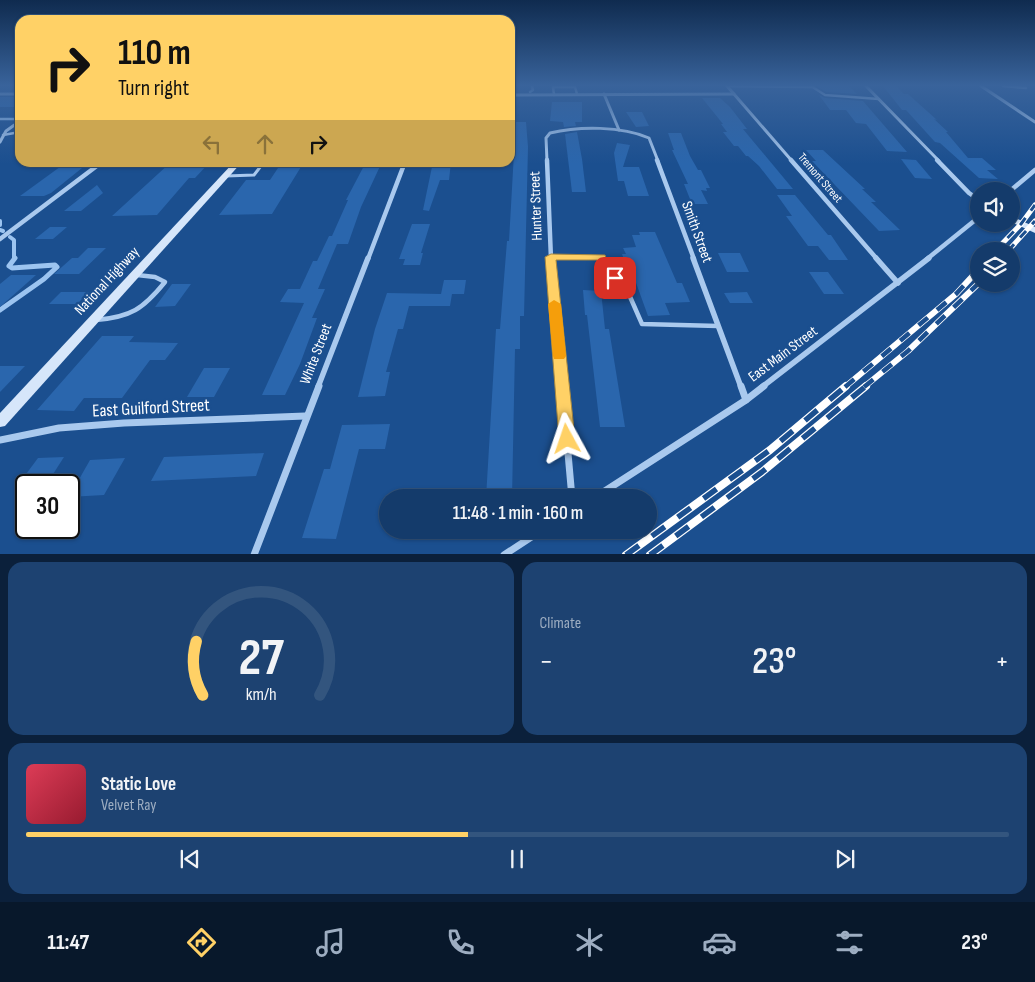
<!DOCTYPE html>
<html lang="en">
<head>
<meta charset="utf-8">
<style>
	body { margin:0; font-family:"Sofia Sans Condensed",sans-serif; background:#1d4271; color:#f1f3f6; height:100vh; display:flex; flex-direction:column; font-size:19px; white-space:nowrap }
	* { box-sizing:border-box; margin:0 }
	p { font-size:16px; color:#9dadc1 }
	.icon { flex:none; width:28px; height:28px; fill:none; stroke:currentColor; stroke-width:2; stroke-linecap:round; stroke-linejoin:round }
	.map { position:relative; height:554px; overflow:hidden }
	.details { display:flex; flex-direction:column; gap:8px; padding:8px; background:#0b203b; flex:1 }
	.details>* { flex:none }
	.top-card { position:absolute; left:15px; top:15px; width:500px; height:152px; border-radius:15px; box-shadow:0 1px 4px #0004,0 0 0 1px #33557e; background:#ffd166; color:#111; overflow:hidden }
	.tools { position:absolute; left:970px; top:182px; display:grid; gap:10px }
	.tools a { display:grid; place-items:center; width:50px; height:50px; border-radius:50%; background:#143b6b; box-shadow:0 1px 4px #0004,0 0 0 1px #33557e; font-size:25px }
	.speed { position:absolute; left:15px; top:474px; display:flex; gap:10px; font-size:25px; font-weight:700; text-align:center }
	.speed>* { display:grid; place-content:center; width:65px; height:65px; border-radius:50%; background:#143b6b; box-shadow:0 1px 4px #0004,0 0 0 1px #33557e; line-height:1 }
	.speed .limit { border:2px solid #111; border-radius:8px; background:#fff; color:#111 }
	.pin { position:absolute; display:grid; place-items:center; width:42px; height:42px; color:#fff; margin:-21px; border-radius:10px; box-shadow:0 2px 8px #0006 }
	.me { position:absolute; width:55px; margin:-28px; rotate:355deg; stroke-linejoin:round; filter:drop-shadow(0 0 4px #0008) }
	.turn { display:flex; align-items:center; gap:18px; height:105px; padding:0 20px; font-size:22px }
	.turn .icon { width:65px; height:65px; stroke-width:2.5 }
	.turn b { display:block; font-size:35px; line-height:42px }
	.lanes { display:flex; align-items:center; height:48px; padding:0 20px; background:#0003; justify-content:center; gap:25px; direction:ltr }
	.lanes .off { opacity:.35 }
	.big { font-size:38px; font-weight:600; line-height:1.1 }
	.details .card { flex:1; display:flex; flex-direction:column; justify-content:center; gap:8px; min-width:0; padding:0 18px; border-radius:15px; background:#1d4271 }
	.details .dial { align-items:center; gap:0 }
	.dial svg { height:130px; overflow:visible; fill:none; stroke:#33557e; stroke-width:7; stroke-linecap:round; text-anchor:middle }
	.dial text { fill:#f1f3f6; stroke:none }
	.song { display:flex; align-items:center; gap:15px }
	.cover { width:60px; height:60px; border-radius:8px; background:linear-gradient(135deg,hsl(350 70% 55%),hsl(350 70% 35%)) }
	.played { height:5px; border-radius:2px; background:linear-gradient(90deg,#ffd166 45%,#33557e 45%) }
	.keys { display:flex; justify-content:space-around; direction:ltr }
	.heat { display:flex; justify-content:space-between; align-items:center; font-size:28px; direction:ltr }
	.details .tiles { flex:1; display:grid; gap:8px; grid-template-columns:1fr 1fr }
	.card:last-child { grid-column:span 2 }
	.trip { position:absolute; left:379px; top:489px; width:278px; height:50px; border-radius:25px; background:#143b6b; box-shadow:0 1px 4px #0004,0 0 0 1px #33557e; font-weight:600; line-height:50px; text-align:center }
	.tabs { display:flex; height:80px; justify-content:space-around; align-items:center; background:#08182b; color:#9dadc1 }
	.tabs .icon { width:35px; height:35px }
	.tabs .on { color:#ffd166 }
	.tabs b { font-size:22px; color:#f1f3f6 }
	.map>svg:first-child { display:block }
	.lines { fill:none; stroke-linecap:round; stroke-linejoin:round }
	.stream-far2 { stroke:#9cc4f0; stroke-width:2.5 }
	.stream-far1 { stroke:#9cc4f0; stroke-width:4 }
	.stream { stroke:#9cc4f0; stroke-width:5 }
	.building { fill:#2a66ad }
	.lane-far2 { stroke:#a9c9ee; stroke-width:2.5 }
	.lane-far1 { stroke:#a9c9ee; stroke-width:3 }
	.lane { stroke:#a9c9ee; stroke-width:4.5 }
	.street-far3 { stroke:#a9c9ee; stroke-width:3 }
	.street-far2 { stroke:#a9c9ee; stroke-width:4.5 }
	.street-far1 { stroke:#a9c9ee; stroke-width:5.5 }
	.street { stroke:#a9c9ee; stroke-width:7 }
	.secondary { fill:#d6e6fa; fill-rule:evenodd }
	.rail-far2-casing { stroke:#fff; stroke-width:5 }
	.rail-far1-casing { stroke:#fff; stroke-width:6 }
	.rail-casing { stroke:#fff; stroke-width:8 }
	.rail-far2 { stroke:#1b4f8f; stroke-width:3; stroke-dasharray:9; stroke-linecap:butt }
	.rail-far1 { stroke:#1b4f8f; stroke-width:4.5; stroke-dasharray:12; stroke-linecap:butt }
	.rail { stroke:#1b4f8f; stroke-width:5.5; stroke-dasharray:16; stroke-linecap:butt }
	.route { fill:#ffd166; stroke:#a68842 }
	.slow { fill:#f59e0b }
	.labels { text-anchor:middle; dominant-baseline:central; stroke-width:5; stroke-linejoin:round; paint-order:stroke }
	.far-street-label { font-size:12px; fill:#fff; stroke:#1b4f8f }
	.street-label { font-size:15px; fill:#fff; stroke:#1b4f8f }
	.near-street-label { font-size:18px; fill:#fff; stroke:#1b4f8f }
</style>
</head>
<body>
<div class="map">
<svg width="1035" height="555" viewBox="0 0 1035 555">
	<rect width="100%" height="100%" fill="#1b4f8f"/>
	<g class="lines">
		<!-- stream-far2 -->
		<g class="stream-far2">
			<polyline points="530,92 533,90 532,86"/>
			<polyline points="0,119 18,119"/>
		</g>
		<!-- stream-far1 -->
		<g class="stream-far1">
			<polyline points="0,221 0,225"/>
			<polyline points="0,230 3,231"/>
			<polyline points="10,237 14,240 14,259"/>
		</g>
		<!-- stream -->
		<polyline class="stream" points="0,310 44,279 57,267 55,265 12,268 9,266 15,258"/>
	</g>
	<!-- building -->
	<g class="building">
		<polygon points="817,86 849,86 857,94 826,92"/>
		<polygon points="883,86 896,86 904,94 908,94 937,120 934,119 948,132 946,132 968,158 982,158 996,170 987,170 998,179 979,178 940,143 935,142 906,110 902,110"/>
		<polygon points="819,95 825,98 863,101 907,152 887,151 866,124 856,123 846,110 830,110"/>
		<rect x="0" y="97" width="20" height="10"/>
		<polygon points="702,98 720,98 730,107 747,129 743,129 793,189 777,189 759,166 748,156 746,156 738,146 734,146 723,132 727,132 721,124 723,124"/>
		<polygon points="552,102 582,102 582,122 575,122 576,126 564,127 563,122 550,121"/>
		<polygon points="626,112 642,112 649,126 636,127"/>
		<polygon points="513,122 526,122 528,147 524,316 520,316 520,349 515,349 512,498 486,498 496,329 500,329 507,241 509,241 515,135 513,135"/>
		<polygon points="577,132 582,159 586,192 572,192 565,134"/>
		<polygon points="668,133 681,133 690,156 698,170 701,170 710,188 706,188 707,191 701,190 708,204 692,204 684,184 688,184 672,150 674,150"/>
		<polygon points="617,143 630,145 623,167 639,167 649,196 628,196 624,181 618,181 614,153"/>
		<polygon points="806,150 823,150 865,189 862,189 876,202 871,202 900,230 879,231 812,161 816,161"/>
		<polygon points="901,159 916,160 932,179 915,178"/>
		<polygon points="282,162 304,162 272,214 219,215 246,180 270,180"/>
		<polygon points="366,162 382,162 361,207 348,244 337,244 318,289 325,289 312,318 317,318 300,364 285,395 262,395 304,303 280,302 288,289 300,289 313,261 317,261 329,236 332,236 348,200 346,200"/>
		<polygon points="433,162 451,162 449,180 440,180 429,211 423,210"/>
		<polygon points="170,163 209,163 195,178 189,178 157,215 112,216"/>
		<polygon points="64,164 87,164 51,193 44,196 20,196"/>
		<polygon points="97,185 103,193 81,211 64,211"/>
		<polygon points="777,195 795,195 828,235 831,235 848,260 829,260 818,246 808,246 786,216 792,216"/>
		<polygon points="412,224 430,224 421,253 423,253 420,265 403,265 405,259 399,259"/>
		<polygon points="50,227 67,227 53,239 35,239"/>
		<polygon points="639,232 655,232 677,283 682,283 690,302 665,303 670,315 648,316 635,280 631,280 622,254 626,254 623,248 636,247 632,235 640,235"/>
		<polygon points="88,248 106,248 79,274 54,274 72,258 78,258"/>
		<polygon points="718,253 740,253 749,272 727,272"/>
		<polygon points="809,272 828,272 844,294 824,294"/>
		<polygon points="11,275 36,275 0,307 0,284"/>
		<polygon points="444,280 466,280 464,294 452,294 450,306 409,306 403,329 398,329 386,372 390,372 385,396 358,397 375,329 387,293 441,294"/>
		<polygon points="172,284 191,284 175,306 155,307"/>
		<polygon points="583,290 601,291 605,329 609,329 625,427 600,427 587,315 585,315"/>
		<polygon points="61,292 89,292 77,304 49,304"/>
		<polygon points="747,292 753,303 730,303 724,293"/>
		<polygon points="102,336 134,336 129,342 178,343 165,360 150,360 122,398 84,398 74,411 37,410"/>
		<polygon points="0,366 25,366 0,392"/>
		<polygon points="204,368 230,368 214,397 187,397"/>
		<polygon points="390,424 385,449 359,449 336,539 302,538 324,469 330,469 342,425"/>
		<polygon points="264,453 256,476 151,481 164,457"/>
		<polygon points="64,457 46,485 18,485 38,458"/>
		<polygon points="125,458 104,495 69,497 90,460"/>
	</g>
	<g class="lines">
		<!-- lane-far2 -->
		<g class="lane-far2">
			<polyline points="727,86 812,87"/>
			<polyline points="811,86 825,95 879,99"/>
			<polyline points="1003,86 1026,88"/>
			<polyline points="554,95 553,87 575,87 577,94"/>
			<polyline points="3,135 20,132"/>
		</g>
		<!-- lane-far1 -->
		<g class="lane-far1">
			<polyline points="226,176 254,175 264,162"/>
			<polyline points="551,257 602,257 603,259"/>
		</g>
		<!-- lane -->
		<g class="lane">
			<polyline points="602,258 606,274 624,283 642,324 718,326"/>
			<path d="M96,320C131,317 143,309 165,282L155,277L137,275"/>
		</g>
		<!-- street-far3 -->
		<g class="street-far3">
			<polyline points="727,86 792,161"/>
			<polyline points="866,86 939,161"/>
			<polyline points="981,86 1035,122"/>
			<polyline points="0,94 20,94"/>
			<polyline points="604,94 619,130"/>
			<polyline points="510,95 734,94"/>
			<polyline points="0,142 6,131 20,121"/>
			<path d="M547,161L546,138L550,133C579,126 622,126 649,138L658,161"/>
		</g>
		<!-- street-far2 -->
		<g class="street-far2">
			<polyline points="547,160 551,259"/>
			<polyline points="657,160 694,259"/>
			<polyline points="791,160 877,259"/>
			<polyline points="937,160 969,193 979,200"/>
			<polyline points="1010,191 1035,170"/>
			<polyline points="0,239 102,162"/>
			<polyline points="368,259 405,162"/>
			<polyline points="927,259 979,217"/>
		</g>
		<!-- street-far1 -->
		<g class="street-far1">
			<polyline points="551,258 562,387"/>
			<polyline points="693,258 741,387"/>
			<polyline points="876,258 898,283"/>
			<polyline points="318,387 368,258"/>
			<polyline points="762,387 929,258"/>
		</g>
		<!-- street -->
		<g class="street">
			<polyline points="562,386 572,498"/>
			<polyline points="741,386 746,400"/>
			<polyline points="0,440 59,428 124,423 305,416"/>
			<polyline points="594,498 746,400 764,386"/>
			<polyline points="254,555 319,386"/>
			<polyline points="504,555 542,530"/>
		</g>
		<!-- secondary -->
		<g class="secondary">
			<polygon points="234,162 242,162 5,426 0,427 0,413"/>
			<polygon points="1011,216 1035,227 1035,233 1011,222"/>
		</g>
		<defs>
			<g id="rail-far2">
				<polyline points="995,251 1021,224 1035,205"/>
				<polyline points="1008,251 1035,221"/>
			</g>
			<g id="rail-far1">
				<polyline points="845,387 956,294 979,269"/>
				<polyline points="864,387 908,351 979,283"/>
			</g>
			<g id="rail">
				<polyline points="626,555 770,450 846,386"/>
				<polyline points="650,555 762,472 866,386"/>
			</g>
		</defs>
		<!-- rail-far2 casing -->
		<use href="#rail-far2" class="rail-far2-casing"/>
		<!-- rail-far1 casing -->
		<use href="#rail-far1" class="rail-far1-casing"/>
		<!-- rail casing -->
		<use href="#rail" class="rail-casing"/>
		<!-- rail-far2 -->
		<use href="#rail-far2" class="rail-far2"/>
		<!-- rail-far1 -->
		<use href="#rail-far1" class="rail-far1"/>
		<!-- rail -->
		<use href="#rail" class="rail"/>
	</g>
	<!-- sky -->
	<linearGradient id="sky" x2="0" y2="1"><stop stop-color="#0f2b4f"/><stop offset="0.52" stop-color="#39639b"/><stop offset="1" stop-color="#39639b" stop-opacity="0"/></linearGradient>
	<rect width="1035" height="164" fill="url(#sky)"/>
	<!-- route -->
	<polygon class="route" points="551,254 605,255 611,272 621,278 615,282 602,276 597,260 556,260 575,439 572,444 567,445 561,444 559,439 545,257"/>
	<!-- slow -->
	<polygon class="slow" points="554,300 561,304 566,356 564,359 554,359 553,356 548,304"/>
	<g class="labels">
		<!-- far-street labels -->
		<g class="far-street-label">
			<text transform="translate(820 178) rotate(49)">Tremont Street</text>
		</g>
		<!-- street labels -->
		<g class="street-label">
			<text transform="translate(536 206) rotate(-92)">Hunter Street</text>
			<text transform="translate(697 232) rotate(70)">Smith Street</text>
			<text transform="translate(107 281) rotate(-47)">National Highway</text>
			<text transform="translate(316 354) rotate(-69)">White Street</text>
			<text transform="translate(783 354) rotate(-37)">East Main Street</text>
		</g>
		<!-- near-street labels -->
		<g class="near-street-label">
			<text transform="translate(151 408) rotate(-3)">East Guilford Street</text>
		</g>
	</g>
</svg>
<div class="tools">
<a><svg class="icon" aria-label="sound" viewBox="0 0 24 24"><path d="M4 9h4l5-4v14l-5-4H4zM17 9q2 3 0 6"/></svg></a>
<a><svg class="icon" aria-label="layers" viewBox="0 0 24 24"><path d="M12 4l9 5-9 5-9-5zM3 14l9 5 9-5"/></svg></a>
</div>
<div class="speed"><div class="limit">30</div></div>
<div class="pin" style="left:615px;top:278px;background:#d93025"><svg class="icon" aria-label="arrive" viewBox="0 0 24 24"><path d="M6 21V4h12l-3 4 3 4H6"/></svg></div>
<svg class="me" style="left:567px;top:439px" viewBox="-20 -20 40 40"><path d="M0-17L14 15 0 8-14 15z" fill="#ffd166" stroke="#fff" stroke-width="4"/></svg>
<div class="trip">11:48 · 1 min · 160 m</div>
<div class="top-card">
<div class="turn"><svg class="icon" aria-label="right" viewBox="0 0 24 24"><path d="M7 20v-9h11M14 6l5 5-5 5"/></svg><div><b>110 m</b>Turn right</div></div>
<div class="lanes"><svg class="icon off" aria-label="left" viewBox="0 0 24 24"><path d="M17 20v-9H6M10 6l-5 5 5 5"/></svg><svg class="icon off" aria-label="ahead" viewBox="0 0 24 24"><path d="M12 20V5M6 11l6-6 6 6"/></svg><svg class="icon" aria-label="right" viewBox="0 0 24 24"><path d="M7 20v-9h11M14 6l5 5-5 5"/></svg></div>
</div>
</div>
<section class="details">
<div class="tiles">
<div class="card dial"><svg viewBox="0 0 100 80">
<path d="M14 69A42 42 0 1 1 86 69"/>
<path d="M14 69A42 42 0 0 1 10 36" stroke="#ffd166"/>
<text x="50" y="56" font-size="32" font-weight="700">27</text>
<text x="50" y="72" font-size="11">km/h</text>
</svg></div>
<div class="card"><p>Climate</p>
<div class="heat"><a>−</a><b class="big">23°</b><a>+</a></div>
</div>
<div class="card">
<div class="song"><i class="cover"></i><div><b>Static Love</b><p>Velvet Ray</p></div></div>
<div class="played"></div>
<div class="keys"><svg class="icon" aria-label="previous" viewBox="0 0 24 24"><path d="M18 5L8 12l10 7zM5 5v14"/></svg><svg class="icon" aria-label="pause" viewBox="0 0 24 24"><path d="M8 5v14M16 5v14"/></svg><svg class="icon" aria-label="next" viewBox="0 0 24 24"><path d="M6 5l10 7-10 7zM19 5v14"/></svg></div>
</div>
</div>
</section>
<nav class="tabs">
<b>11:47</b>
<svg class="icon on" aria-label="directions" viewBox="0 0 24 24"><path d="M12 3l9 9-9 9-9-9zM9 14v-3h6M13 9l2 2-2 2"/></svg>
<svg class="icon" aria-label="music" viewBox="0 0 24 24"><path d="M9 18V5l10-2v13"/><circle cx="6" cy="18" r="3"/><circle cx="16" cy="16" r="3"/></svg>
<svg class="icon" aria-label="phone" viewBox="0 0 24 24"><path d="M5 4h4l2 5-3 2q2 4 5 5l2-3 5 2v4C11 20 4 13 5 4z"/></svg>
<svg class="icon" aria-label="climate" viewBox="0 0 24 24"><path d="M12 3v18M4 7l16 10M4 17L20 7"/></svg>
<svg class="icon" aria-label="car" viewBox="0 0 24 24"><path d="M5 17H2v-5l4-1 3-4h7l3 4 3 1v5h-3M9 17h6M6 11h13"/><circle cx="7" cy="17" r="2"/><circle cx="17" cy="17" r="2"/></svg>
<svg class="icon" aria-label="filters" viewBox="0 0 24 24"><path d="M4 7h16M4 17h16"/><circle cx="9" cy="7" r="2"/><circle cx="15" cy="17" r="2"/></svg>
<b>23°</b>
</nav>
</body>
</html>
